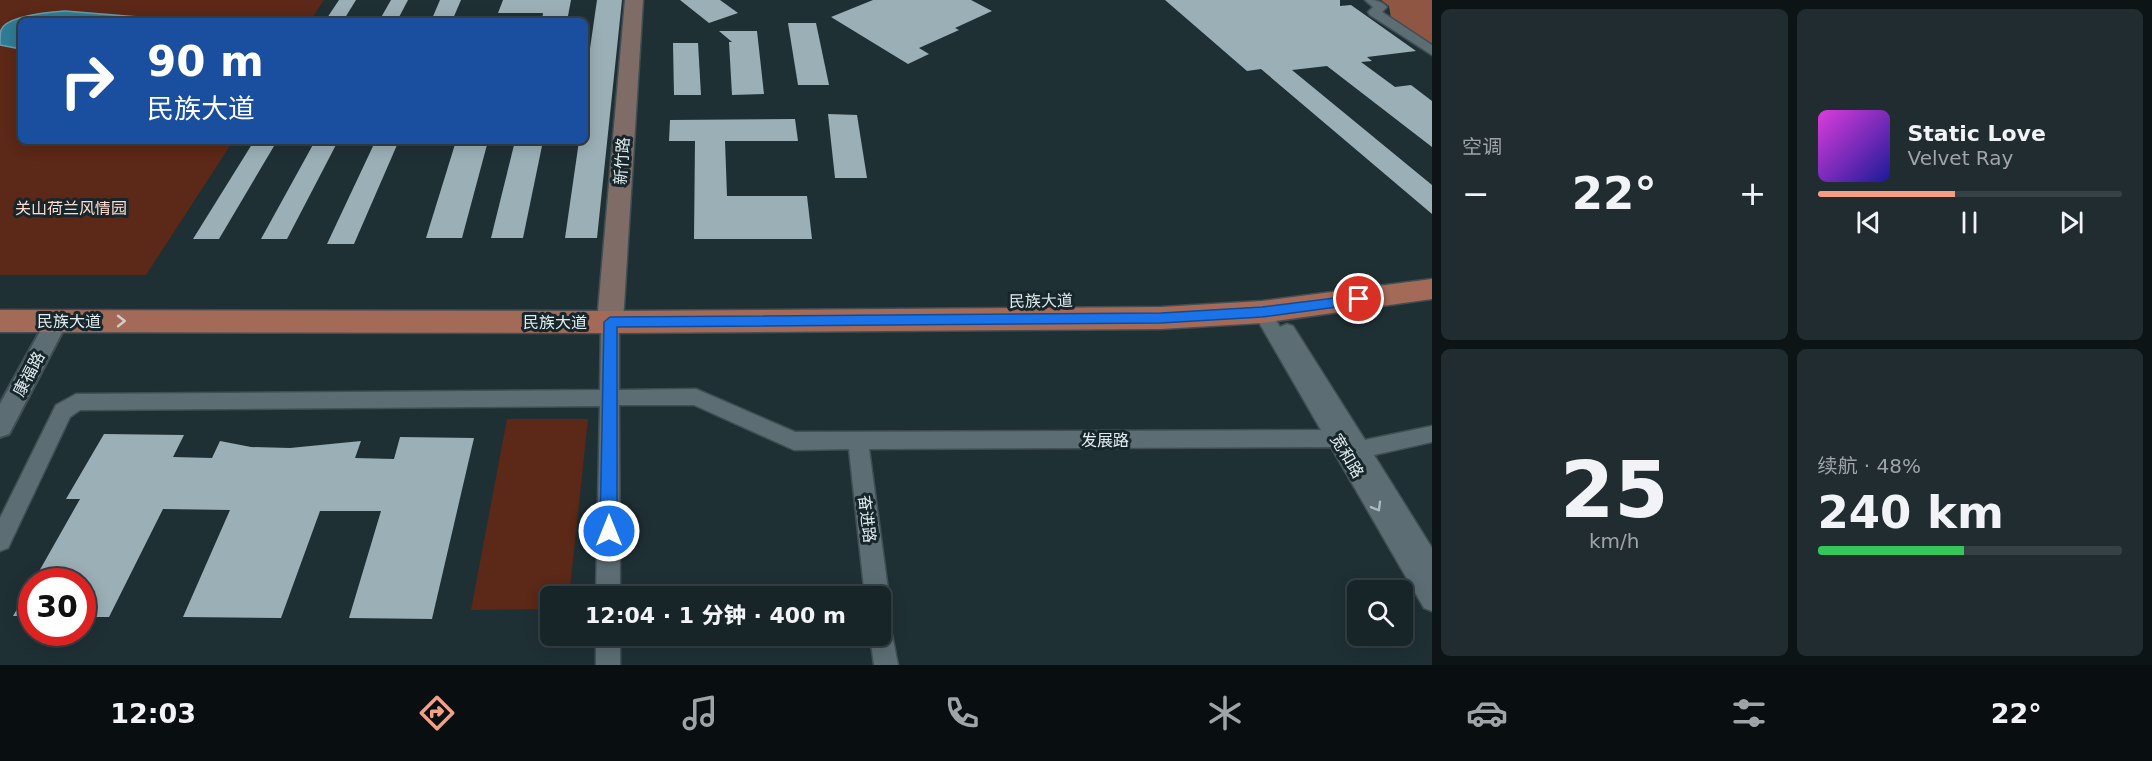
<!DOCTYPE html>
<html lang="zh">
<head>
<meta charset="utf-8">
<style>
	body { margin:0; font-family:"DejaVu Sans","Noto Sans SC",sans-serif; background:#202c30; color:#f1f3f6; height:100vh; display:flex; flex-direction:column; font-size:22px; white-space:nowrap }
	* { box-sizing:border-box; margin:0 }
	p { font-size:20px; color:#9ea4a8 }
	.icon { flex:none; width:33px; height:33px; fill:none; stroke:currentColor; stroke-width:2; stroke-linecap:round; stroke-linejoin:round }
	.map { position:relative; flex:1; overflow:hidden }
	.details { display:flex; flex-direction:column; gap:9px; padding:9px; background:#0d1416; width:720px }
	.details>* { flex:none }
	.banner { position:absolute; left:18px; top:18px; width:570px; height:126px; border-radius:9px; box-shadow:0 3px 15px #0003,0 0 0 2px #364145; background:#1a4fa0; color:#fff; overflow:hidden }
	.fabs { position:absolute; left:1347px; top:580px; display:grid; gap:12px }
	.fabs a { display:grid; place-items:center; width:66px; height:66px; border-radius:9px; background:#172428; box-shadow:0 3px 15px #0003,0 0 0 2px #364145; font-size:30px }
	.speed { position:absolute; left:18px; top:568px; display:flex; gap:12px; font-size:30px; font-weight:700; text-align:center }
	.speed>* { display:grid; place-content:center; width:78px; height:78px; border-radius:50%; background:#172428; box-shadow:0 3px 15px #0003,0 0 0 2px #364145; line-height:1 }
	.speed .limit { border:9px solid #d22; background:#fff; color:#111 }
	.pin { position:absolute; display:grid; place-items:center; width:51px; height:51px; color:#fff; margin:-26px; border:3px solid #fff; border-radius:50%; box-shadow:0 2px 6px #0007 }
	.me { position:absolute; width:66px; margin:-33px; rotate:0deg; stroke-linejoin:round; filter:drop-shadow(0 0 4px #0008) }
	.turn { display:flex; align-items:center; gap:21px; height:126px; padding:0 30px; font-size:27px }
	.turn .icon { width:78px; height:78px; stroke-width:2.5 }
	.turn b { display:block; font-size:42px; line-height:51px }
	.big { font-size:45px; font-weight:800; line-height:1.1 }
	.details .card { flex:1; display:flex; flex-direction:column; justify-content:center; gap:9px; min-width:0; padding:0 21px; border-radius:9px; background:#202c30 }
	.details .dial { align-items:center; gap:0 }
	.dial b { font-size:78px; line-height:1 }
	.song { display:flex; align-items:center; gap:18px }
	.cover { width:72px; height:72px; border-radius:9px; background:linear-gradient(135deg,hsl(300 70% 55%),hsl(240 70% 35%)) }
	.played { height:6px; border-radius:3px; background:linear-gradient(90deg,#f39f84 45%,#364145 45%) }
	.keys { display:flex; justify-content:space-around; direction:ltr }
	.heat { display:flex; justify-content:space-between; align-items:center; font-size:33px; direction:ltr }
	.charge { height:9px; border-radius:4px; background:linear-gradient(90deg,#34c759 48%,#364145 0) }
	.details .tiles { flex:1; display:grid; gap:9px; grid-template-columns:repeat(2,1fr) }
	.trip { position:absolute; left:540px; top:586px; width:351px; height:60px; border-radius:9px; background:#172428; box-shadow:0 3px 15px #0003,0 0 0 2px #364145; font-weight:800; line-height:60px; text-align:center }
	.dock { display:flex; height:96px; justify-content:space-around; align-items:center; background:#090e10; color:#9ea4a8 }
	.dock .icon { width:42px; height:42px }
	.dock .current { color:#f39f84 }
	.dock b { font-size:27px; color:#f1f3f6 }
	main { display:flex; flex:1; min-height:0 }
	.map>svg:first-child { display:block }
	.green { fill:#5c2817 }
	.forest { fill:#8f5643 }
	.water { fill:#2f7c94; stroke:#659eaf; stroke-width:1.5 }
	.building { fill:#9bafb6 }
	.lines { fill:none; stroke-linecap:round; stroke-linejoin:round }
	.minor-casing { stroke:#414e54; stroke-width:3 }
	.tertiary-casing { stroke:#414e54; stroke-width:4 }
	.secondary-casing { stroke:#414e54; stroke-width:3 }
	.primary-casing { stroke:#414e54; stroke-width:3 }
	.minor { fill:#5c6e74; fill-rule:evenodd }
	.tertiary { fill:#5c6e74; fill-rule:evenodd }
	.secondary { fill:#806c66; fill-rule:evenodd }
	.primary { fill:#a46a58; fill-rule:evenodd }
	.oneway { stroke:#d2ccc9 }
	.oneway2 { stroke:#acbabe }
	.route { fill:#1a73e8; stroke:#114b97; stroke-width:1.5 }
	.labels { text-anchor:middle; dominant-baseline:central; stroke-width:6; stroke-linejoin:round; paint-order:stroke }
	.street-label { font-size:16px; fill:#e2ecef; stroke:#16262b }
	.park-label { font-size:16px; fill:#ffdace; stroke:#16262b }
</style>
</head>
<body>
<main>
<div class="map">
<svg width="1432" height="665" viewBox="0 0 1432 665">
	<rect width="100%" height="100%" fill="#1f3035"/>
	<!-- green -->
	<g class="green">
		<polygon points="0,0 324,0 310,21 21,21 21,141 233,141 146,275 0,275"/>
		<polygon points="507,419 588,419 569,597 550,597 550,609 471,610"/>
	</g>
	<!-- forest -->
	<polygon class="forest" points="1381,0 1432,0 1432,45 1391,18 1389,6"/>
	<!-- water -->
	<path class="water" d="M65,11L138,17L137,21H21V49L0,45C0,40 0,34 1,30C7,15 51,12 65,11Z"/>
	<!-- building -->
	<g class="building">
		<polygon points="339,0 356,0 343,21 325,21"/>
		<polygon points="391,0 408,0 397,21 379,21"/>
		<polygon points="440,0 461,0 452,21 431,21"/>
		<polygon points="503,0 571,0 567,21 542,21 543,13 498,13"/>
		<polygon points="597,0 622,0 597,238 565,238 579,141 585,141 585,83"/>
		<polygon points="680,0 720,0 738,13 709,23"/>
		<polygon points="873,0 971,0 992,11 955,28 959,30 919,48 929,54 908,64 831,17"/>
		<polygon points="1165,0 1340,0 1340,6 1351,5 1416,51 1367,57 1372,61 1361,62 1395,87 1411,85 1432,101 1432,147 1327,66 1292,70 1432,185 1432,214 1261,69 1247,71"/>
		<polygon points="788,23 816,23 829,85 798,85"/>
		<polygon points="719,31 757,31 764,94 732,95 729,42 732,42"/>
		<polygon points="673,43 698,43 701,95 674,95"/>
		<polygon points="828,114 857,115 867,178 835,178"/>
		<polygon points="795,119 798,141 725,141 727,196 807,196 812,239 694,239 695,141 669,141 670,120"/>
		<polygon points="254,141 277,141 219,239 193,239"/>
		<polygon points="315,141 338,141 287,239 261,239"/>
		<polygon points="456,141 488,141 462,238 426,238"/>
		<polygon points="515,141 543,141 523,238 491,238"/>
		<polygon points="374,144 397,145 354,244 327,244"/>
		<polygon points="104,434 184,435 173,457 212,458 220,441 251,447 290,448 361,441 355,458 394,459 400,437 474,438 432,619 349,618 381,511 320,511 281,618 183,617 230,510 163,509 109,617 82,617 82,582 33,582 80,499 66,499"/>
		<polygon points="32,584 32,616 13,616"/>
	</g>
	<g class="lines">
		<defs>
			<g id="minor">
				<path d="M1365,0C1374,0 1381,0 1387,7L1382,12L1432,45V55L1370,15L1368,12L1373,7Z"/>
				<polygon points="1262,305 1268,307 1280,327 1287,324 1293,326 1365,440 1432,426 1432,442 1374,455 1432,548 1432,611 1424,608 1331,447 869,449 889,597 885,605 880,607 880,597 865,597 849,449 794,450 694,405 619,405 620,597 596,597 600,406 80,410 70,417 8,548 0,551 0,518 56,405 76,394 600,390 601,322 604,317 616,317 619,322 619,390 696,389 795,432 1321,430 1253,312 1256,307"/>
				<polygon points="880,610 888,614 898,665 874,665 870,636 880,636"/>
				<rect x="596" y="636" width="24" height="29"/>
			</g>
			<polygon id="tertiary" points="57,313 65,315 68,321 9,434 0,437 0,404 49,315"/>
			<polygon id="secondary" points="625,0 643,0 623,322 619,329 610,332 601,329 597,322"/>
			<polygon id="primary" points="1432,279 1432,299 1262,323 1161,329 610,333 0,332 0,310 610,311 1161,307 1262,301"/>
		</defs>
		<!-- minor casing -->
		<use href="#minor" class="minor-casing"/>
		<!-- tertiary casing -->
		<use href="#tertiary" class="tertiary-casing"/>
		<!-- secondary casing -->
		<use href="#secondary" class="secondary-casing"/>
		<!-- primary casing -->
		<use href="#primary" class="primary-casing"/>
		<!-- minor -->
		<use href="#minor" class="minor"/>
		<!-- tertiary -->
		<use href="#tertiary" class="tertiary"/>
		<!-- secondary -->
		<use href="#secondary" class="secondary"/>
		<!-- primary -->
		<use href="#primary" class="primary"/>
	</g>
	<!-- one-way arrows -->
	<defs><path id="oneway-chevron" d="M-2-3.5L2.5 0L-2 3.5" fill="none" stroke-width="1.6" stroke-linecap="round" stroke-linejoin="round" transform="scale(1.5)"/></defs>
	<use class="oneway" href="#oneway-chevron" transform="translate(121 321)"/>
	<use class="oneway2" href="#oneway-chevron" transform="translate(1377 507) rotate(60)"/>
	<!-- route -->
	<polygon class="route" points="1359,295 1365,299 1359,304 1262,317 1161,323 617,327 617,531 614,536 609,539 603,536 600,531 604,322 610,317 1161,313 1262,307"/>
	<g class="labels">
		<!-- street labels -->
		<g class="street-label">
			<text transform="translate(622 161) rotate(-86)">新竹路</text>
			<text transform="translate(1041 301) rotate(-1)">民族大道</text>
			<text x="69" y="321">民族大道</text>
			<text x="555" y="322">民族大道</text>
			<text transform="translate(29 374) rotate(-62)">康福路</text>
			<text x="1105" y="440">发展路</text>
			<text transform="translate(1347 456) rotate(59)">宽和路</text>
			<text transform="translate(867 519) rotate(83)">奋进路</text>
		</g>
		<!-- park labels -->
		<g class="park-label">
			<text x="71" y="208">关山荷兰风情园</text>
		</g>
	</g>
</svg>
<div class="fabs">
<a><svg class="icon" aria-label="search" viewBox="0 0 24 24"><circle cx="10" cy="10" r="6"/><path d="M15 15l6 6"/></svg></a>
</div>
<div class="speed"><div class="limit">30</div></div>
<div class="pin" style="left:1359px;top:299px;background:#d93025"><svg class="icon" aria-label="arrive" viewBox="0 0 24 24"><path d="M6 21V4h12l-3 4 3 4H6"/></svg></div>
<svg class="me" style="left:609px;top:531px" viewBox="-20 -20 40 40"><circle r="17" fill="#1a73e8" stroke="#fff" stroke-width="3"/><path d="M0-11L8 9 0 5-8 9z" fill="#fff"/></svg>
<div class="trip">12:04 · 1 分钟 · 400 m</div>
<div class="banner">
<div class="turn"><svg class="icon" aria-label="right" viewBox="0 0 24 24"><path d="M7 20v-9h11M14 6l5 5-5 5"/></svg><div><b>90 m</b>民族大道</div></div>
</div>
</div>
<section class="details">
<div class="tiles">
<div class="card"><p>空调</p>
<div class="heat"><a>−</a><b class="big">22°</b><a>+</a></div>
</div>
<div class="card">
<div class="song"><i class="cover"></i><div><b>Static Love</b><p>Velvet Ray</p></div></div>
<div class="played"></div>
<div class="keys"><svg class="icon" aria-label="previous" viewBox="0 0 24 24"><path d="M18 5L8 12l10 7zM5 5v14"/></svg><svg class="icon" aria-label="pause" viewBox="0 0 24 24"><path d="M8 5v14M16 5v14"/></svg><svg class="icon" aria-label="next" viewBox="0 0 24 24"><path d="M6 5l10 7-10 7zM19 5v14"/></svg></div>
</div>
<div class="card dial"><b>25</b><p>km/h</p></div>
<div class="card"><p>续航 · 48%</p><b class="big">240 km</b><div class="charge"></div></div>
</div>
</section>
</main>
<nav class="dock">
<b>12:03</b>
<svg class="icon current" aria-label="directions" viewBox="0 0 24 24"><path d="M12 3l9 9-9 9-9-9zM9 14v-3h6M13 9l2 2-2 2"/></svg>
<svg class="icon" aria-label="music" viewBox="0 0 24 24"><path d="M9 18V5l10-2v13"/><circle cx="6" cy="18" r="3"/><circle cx="16" cy="16" r="3"/></svg>
<svg class="icon" aria-label="phone" viewBox="0 0 24 24"><path d="M5 4h4l2 5-3 2q2 4 5 5l2-3 5 2v4C11 20 4 13 5 4z"/></svg>
<svg class="icon" aria-label="climate" viewBox="0 0 24 24"><path d="M12 3v18M4 7l16 10M4 17L20 7"/></svg>
<svg class="icon" aria-label="car" viewBox="0 0 24 24"><path d="M5 17H2v-5l4-1 3-4h7l3 4 3 1v5h-3M9 17h6M6 11h13"/><circle cx="7" cy="17" r="2"/><circle cx="17" cy="17" r="2"/></svg>
<svg class="icon" aria-label="filters" viewBox="0 0 24 24"><path d="M4 7h16M4 17h16"/><circle cx="9" cy="7" r="2"/><circle cx="15" cy="17" r="2"/></svg>
<b>22°</b>
</nav>
</body>
</html>
